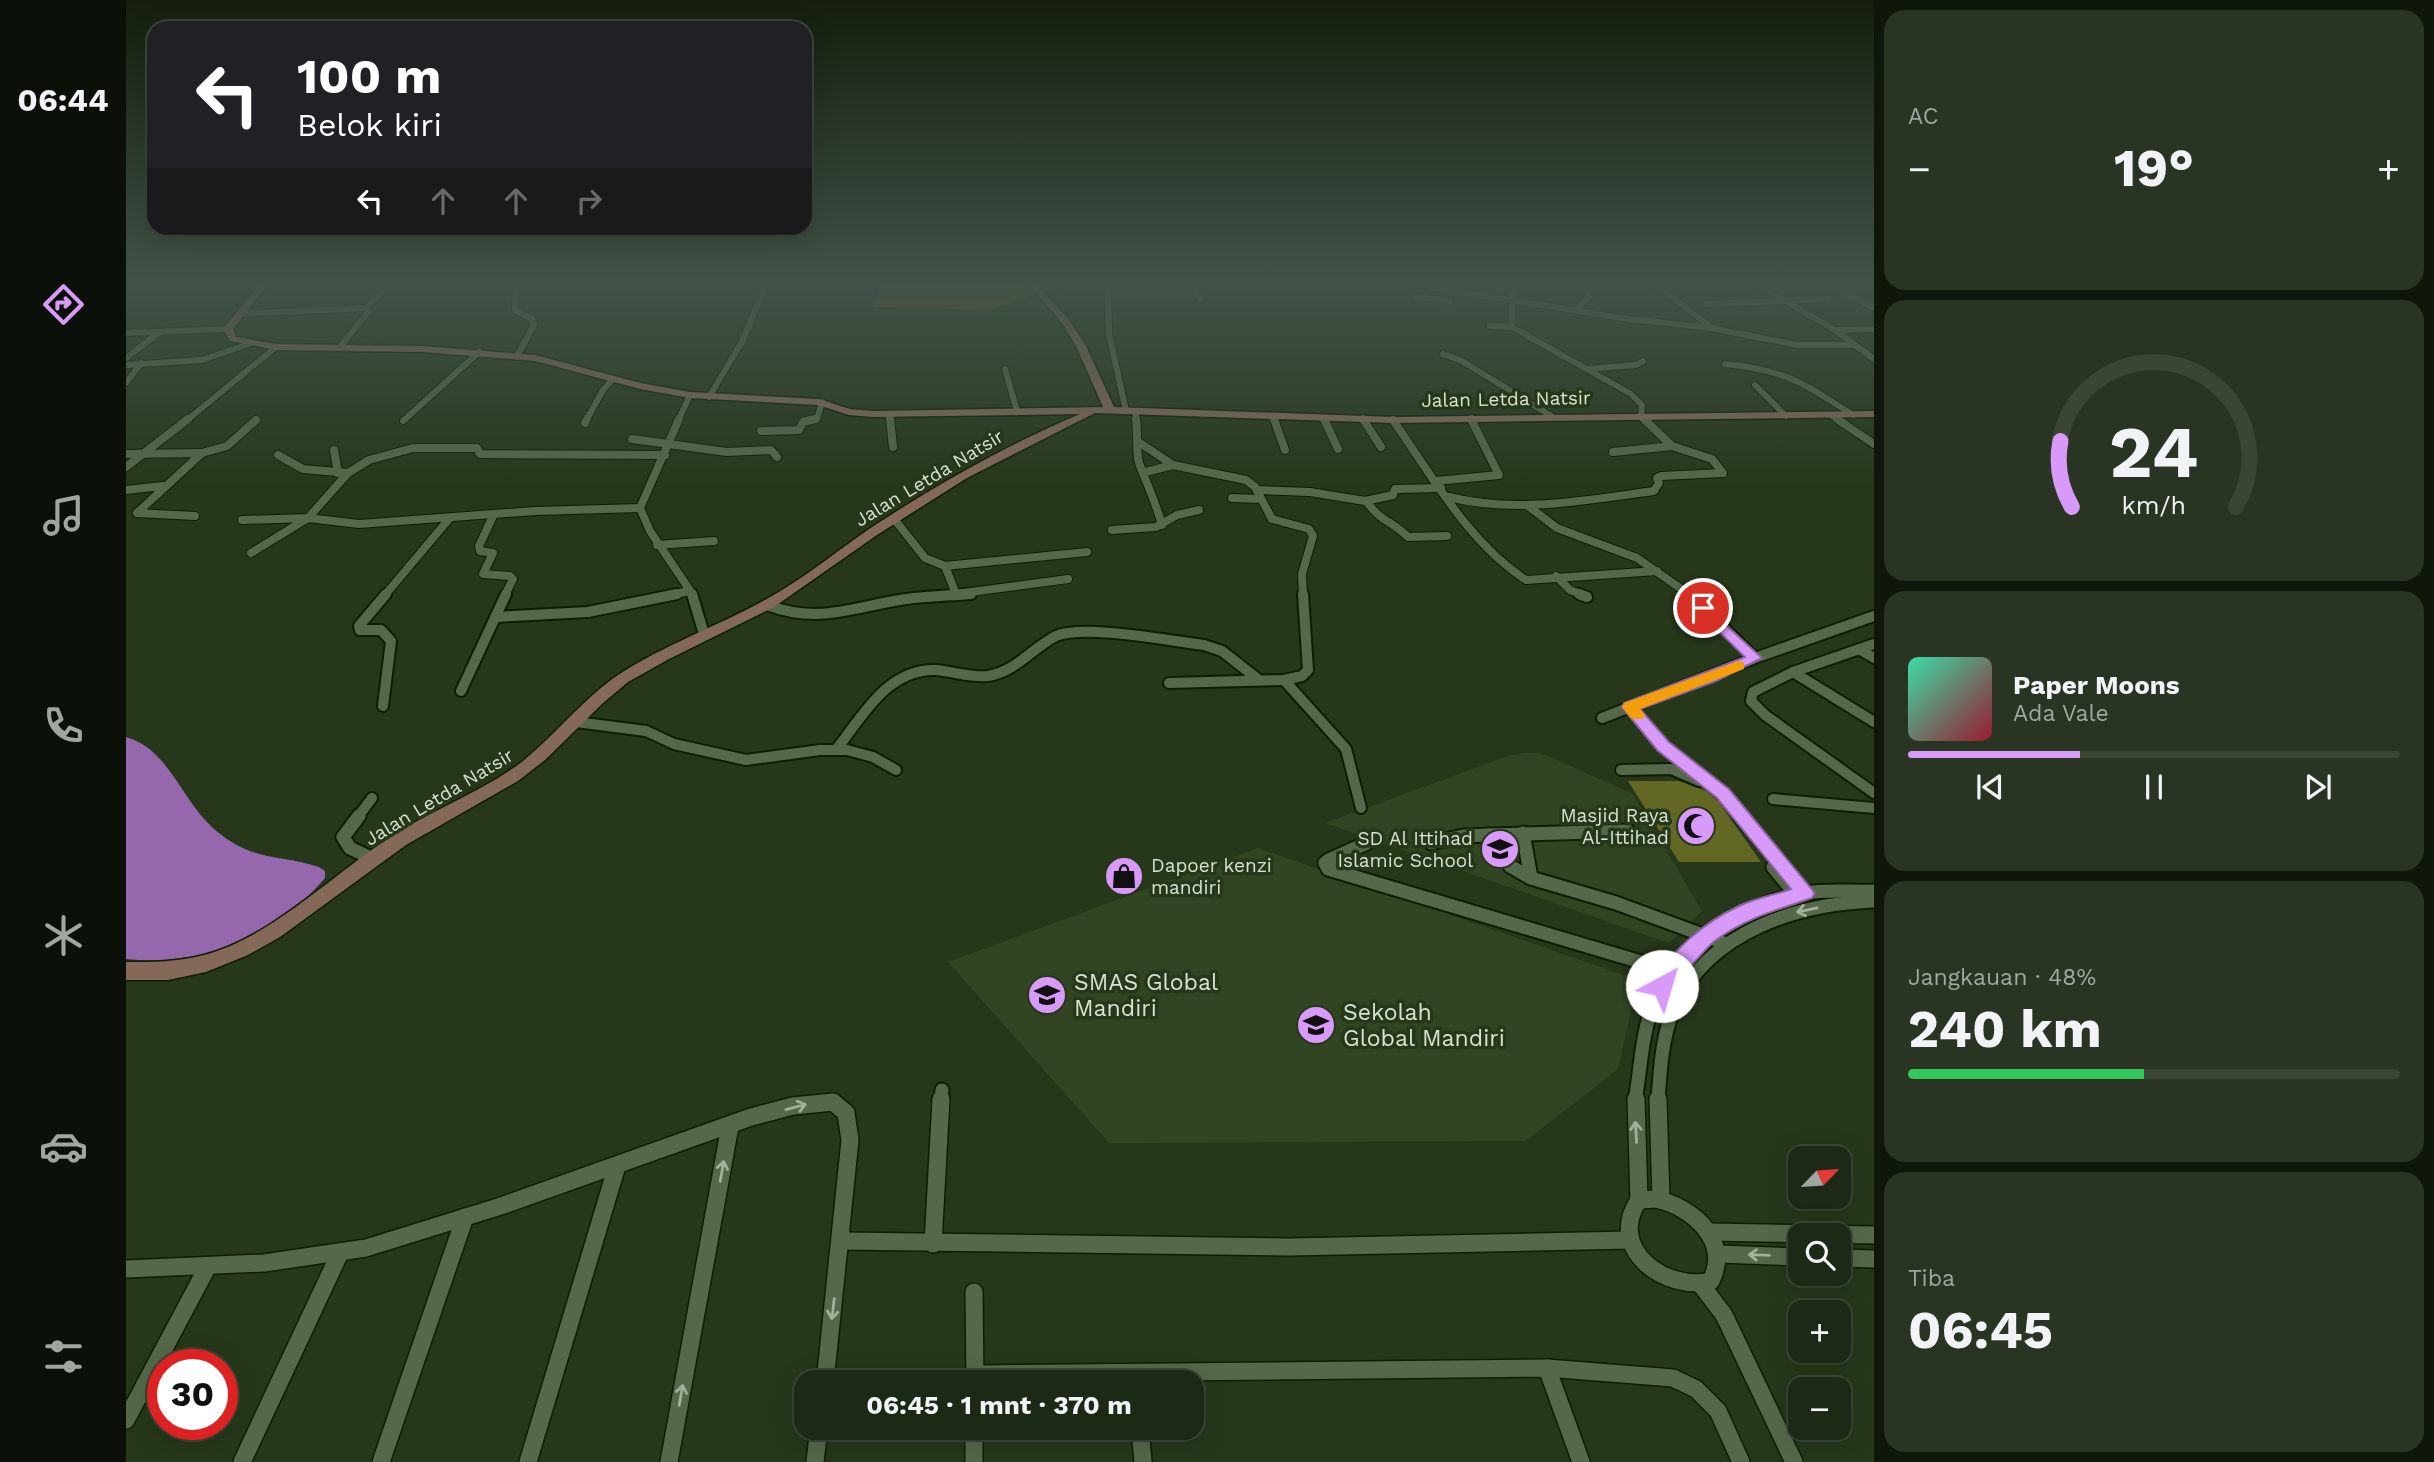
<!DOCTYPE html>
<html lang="id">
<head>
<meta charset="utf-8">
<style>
	body { margin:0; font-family:"Work Sans",sans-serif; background:#293522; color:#f1f3f6; height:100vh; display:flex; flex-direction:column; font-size:26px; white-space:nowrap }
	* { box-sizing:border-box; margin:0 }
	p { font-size:23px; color:#a0a6a0 }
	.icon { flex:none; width:38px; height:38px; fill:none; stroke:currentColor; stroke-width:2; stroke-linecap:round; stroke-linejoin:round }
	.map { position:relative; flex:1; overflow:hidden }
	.details { display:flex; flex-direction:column; gap:10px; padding:10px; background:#0f170b; width:560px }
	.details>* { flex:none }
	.banner { position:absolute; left:21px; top:21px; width:665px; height:214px; border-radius:21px; box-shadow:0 7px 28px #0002,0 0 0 2px #3a4534; background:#202124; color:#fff; overflow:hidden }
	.needle { width:46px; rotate:65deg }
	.fabs { position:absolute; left:1662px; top:1146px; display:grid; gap:14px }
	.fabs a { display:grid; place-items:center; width:63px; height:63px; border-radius:14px; background:#1c2914; box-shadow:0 7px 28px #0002,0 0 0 2px #3a4534; font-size:35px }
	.speed { position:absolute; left:21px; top:1349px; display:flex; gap:14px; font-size:35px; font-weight:700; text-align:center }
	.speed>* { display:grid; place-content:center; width:91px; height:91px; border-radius:50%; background:#1c2914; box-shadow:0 7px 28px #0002,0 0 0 2px #3a4534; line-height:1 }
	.speed .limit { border:10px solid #d22; background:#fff; color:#111 }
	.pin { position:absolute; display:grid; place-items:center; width:60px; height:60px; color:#fff; margin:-30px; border:4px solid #fff; border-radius:50%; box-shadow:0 2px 7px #0007 }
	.me { position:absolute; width:77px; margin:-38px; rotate:39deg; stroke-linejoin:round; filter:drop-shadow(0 0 5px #0008) }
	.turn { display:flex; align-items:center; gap:24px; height:147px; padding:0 35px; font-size:32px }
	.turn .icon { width:91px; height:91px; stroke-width:2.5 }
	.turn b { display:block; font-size:49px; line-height:60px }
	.lanes { display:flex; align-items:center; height:66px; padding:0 35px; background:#0003; justify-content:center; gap:35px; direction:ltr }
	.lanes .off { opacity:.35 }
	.big { font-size:52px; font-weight:700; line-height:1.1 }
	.details .tile { flex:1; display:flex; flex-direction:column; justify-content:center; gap:10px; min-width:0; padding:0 24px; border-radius:21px; background:#293522 }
	.details .dial { align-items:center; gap:0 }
	.dial svg { height:182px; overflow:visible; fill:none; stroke:#3a4534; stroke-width:7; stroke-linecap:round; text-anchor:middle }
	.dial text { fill:#f1f3f6; stroke:none }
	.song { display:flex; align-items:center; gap:21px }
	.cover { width:84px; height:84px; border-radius:10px; background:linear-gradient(135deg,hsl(160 70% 55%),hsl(350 70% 35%)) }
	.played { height:7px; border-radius:4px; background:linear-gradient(90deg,#d89af8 35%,#3a4534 35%) }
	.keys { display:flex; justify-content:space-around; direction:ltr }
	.heat { display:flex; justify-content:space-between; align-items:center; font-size:38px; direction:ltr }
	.charge { height:10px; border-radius:5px; background:linear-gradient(90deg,#34c759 48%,#3a4534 0) }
	.trip { position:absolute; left:668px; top:1370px; width:410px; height:70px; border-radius:21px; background:#1c2914; box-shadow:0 7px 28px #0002,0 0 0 2px #3a4534; font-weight:700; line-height:70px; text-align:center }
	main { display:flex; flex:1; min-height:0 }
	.dock { display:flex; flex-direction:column; width:126px; justify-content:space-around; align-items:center; background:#0b1008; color:#a0a6a0 }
	.dock .icon { width:49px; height:49px }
	.dock .active { color:#d89af8 }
	.dock b { font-size:32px; color:#f1f3f6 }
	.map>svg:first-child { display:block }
	.built { fill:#314523 }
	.green { fill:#76531d }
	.water { fill:#9567ac }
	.building { fill:#626723 }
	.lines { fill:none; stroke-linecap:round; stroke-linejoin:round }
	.street-far4-casing { stroke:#0e1e03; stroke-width:8 }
	.street-far3-casing { stroke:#0e1e03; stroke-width:10 }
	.street-far2-casing { stroke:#0e1e03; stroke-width:14 }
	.street-far1-casing { stroke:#0e1e03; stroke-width:17 }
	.street-casing { stroke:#0e1e03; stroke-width:20 }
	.secondary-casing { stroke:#0e1e03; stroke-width:3 }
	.street-far4 { stroke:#556849; stroke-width:6 }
	.street-far3 { stroke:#556849; stroke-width:8 }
	.street-far2 { stroke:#556849; stroke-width:10 }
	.street-far1 { stroke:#556849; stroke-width:13 }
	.street { stroke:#556849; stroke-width:17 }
	.secondary { fill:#846959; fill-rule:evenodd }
	.oneway { stroke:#a2b19a }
	.route { fill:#d89af8; stroke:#8c64a1; stroke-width:2 }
	.slow { fill:#f59e0b }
	.labels { text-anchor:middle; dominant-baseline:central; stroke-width:7; stroke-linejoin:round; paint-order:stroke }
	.street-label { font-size:19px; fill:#d6e1d0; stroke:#26371a }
	.poi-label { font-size:19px; fill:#d6e1d0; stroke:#26371a; text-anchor:end }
	.near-poi-label { font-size:23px; fill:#d6e1d0; stroke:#26371a; text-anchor:start }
</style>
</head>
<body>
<main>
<nav class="dock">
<b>06:44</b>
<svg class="icon active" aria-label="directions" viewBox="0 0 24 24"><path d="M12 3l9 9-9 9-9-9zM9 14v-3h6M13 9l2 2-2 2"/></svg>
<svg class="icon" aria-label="music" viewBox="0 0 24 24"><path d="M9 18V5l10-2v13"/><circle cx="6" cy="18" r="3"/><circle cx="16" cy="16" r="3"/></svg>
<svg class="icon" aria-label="phone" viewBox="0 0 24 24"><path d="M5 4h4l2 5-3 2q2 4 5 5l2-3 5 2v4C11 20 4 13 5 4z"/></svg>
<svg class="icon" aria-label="climate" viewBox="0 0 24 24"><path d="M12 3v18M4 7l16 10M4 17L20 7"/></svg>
<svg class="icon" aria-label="car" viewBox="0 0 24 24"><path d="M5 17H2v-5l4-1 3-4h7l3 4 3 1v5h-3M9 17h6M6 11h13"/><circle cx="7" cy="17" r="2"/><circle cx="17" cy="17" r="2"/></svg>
<svg class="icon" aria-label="filters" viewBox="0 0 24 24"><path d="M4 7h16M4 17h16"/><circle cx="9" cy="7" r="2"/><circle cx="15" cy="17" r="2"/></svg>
</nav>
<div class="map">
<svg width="1748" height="1462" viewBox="0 0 1748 1462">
	<rect width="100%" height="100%" fill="#26371a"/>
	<!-- built -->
	<g class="built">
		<polygon points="1398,753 1413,753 1429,759 1507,794 1576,911 1543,943 1199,823 1382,756"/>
		<polygon points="1132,848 1512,980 1492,1069 1400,1141 983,1143 822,962"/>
	</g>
	<!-- green -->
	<polygon class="green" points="756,284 936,284 936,285 864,310 748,307"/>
	<!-- water -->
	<path class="water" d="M0,737C43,749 55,800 88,829C128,863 150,853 193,867L199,871V878C149,937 77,967 0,959Z"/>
	<!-- building -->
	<polygon class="building" points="1502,781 1553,781 1580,791 1592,801 1635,862 1553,862"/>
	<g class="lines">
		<defs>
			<g id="street-far4">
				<polyline points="389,284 389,310 406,319 408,325 391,356"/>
				<polyline points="982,284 983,334 1000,411"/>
				<polyline points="1284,284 1502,319 1586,328 1529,284"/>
				<polyline points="1383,284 1386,294 1386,327 1505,394 1516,405 1515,417 1519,421"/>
				<polyline points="1630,284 1709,330 1748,359"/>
				<polyline points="1702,284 1748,308"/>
				<polyline points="908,285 942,284"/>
				<polyline points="1362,286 1387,289"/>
				<polyline points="982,291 1069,291 1075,299"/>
				<polyline points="1289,297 1324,301"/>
				<polyline points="1580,304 1703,299"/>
				<polyline points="1450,310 1463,296"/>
				<polyline points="113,314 240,308"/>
				<polyline points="1364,326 1386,327"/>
				<polyline points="1585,328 1671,345 1729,345"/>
				<polyline points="1709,330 1748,329"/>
				<polyline points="0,333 102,329"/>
				<polyline points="214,347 242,312 240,308 264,284"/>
				<polyline points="1317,354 1336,361 1427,417"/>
				<polyline points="0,358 34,332"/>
				<path d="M1599,364C1660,370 1677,383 1727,415"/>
				<polyline points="0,365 76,360 123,344"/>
				<polyline points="879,369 891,411"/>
				<polyline points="1460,369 1510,365 1517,361"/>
				<polyline points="0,383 15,363"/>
				<polyline points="1629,385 1660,416"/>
				<polyline points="583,397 617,340 640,284"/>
				<polyline points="1009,411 1011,421"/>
				<polyline points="763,415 764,421"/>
				<polyline points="1705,415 1714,421"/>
				<polyline points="1147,416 1149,421"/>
				<polyline points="1197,418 1199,421"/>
				<polyline points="60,421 150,347"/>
				<polyline points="277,421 353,352"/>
				<polyline points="460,421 477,390 487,379"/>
				<polyline points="552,421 564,395"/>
				<polyline points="681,421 691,419 696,402"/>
			</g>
			<g id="street-far3">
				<polyline points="553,419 514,508 524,531 567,595"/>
				<polyline points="764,419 767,447"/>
				<path d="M1010,419C1012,432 1010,453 1013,463C1021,484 1030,503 1036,525"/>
				<polyline points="1148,419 1159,450"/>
				<polyline points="1198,419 1212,449"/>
				<polyline points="1237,419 1255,447"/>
				<polyline points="1711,419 1748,444"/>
				<path d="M1267,420C1306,476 1342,542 1400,580L1531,571"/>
				<polyline points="459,423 461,419"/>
				<polyline points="635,431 673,430 677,422 689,419"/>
				<polyline points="506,439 601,452 645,450 651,457"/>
				<polyline points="1014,443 1047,465"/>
				<polyline points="208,450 212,473"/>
				<polyline points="1487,452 1546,446"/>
				<polyline points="76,453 101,446 130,420"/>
				<polyline points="0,454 76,453 11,513 69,516"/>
				<polyline points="152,455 177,469 222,473"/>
				<polyline points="0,467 62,419"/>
				<polyline points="1019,472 1047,465 1120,480 1129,487 1146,519 1183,529 1187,536 1176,574 1177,595"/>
				<polyline points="1310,481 1373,475 1345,419"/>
				<polyline points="0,490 36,486"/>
				<polyline points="1131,490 1184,492 1239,501 1267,495 1269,489 1315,488"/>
				<path d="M1323,497C1391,514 1460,500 1528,491L1533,483L1531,478L1535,476L1597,473L1586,459L1546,446L1518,419"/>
				<polyline points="1106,498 1135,499"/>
				<path d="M1241,502C1255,522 1265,520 1282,537L1321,536"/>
				<polyline points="1402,506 1431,528 1511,558 1564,595"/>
				<polyline points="368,514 353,546 354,551 367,553 357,574 384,576 387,579 379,595"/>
				<polyline points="116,520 182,518 233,524 409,511 514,508"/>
				<polyline points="769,520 799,558 819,566 961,552"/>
				<polyline points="986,530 1030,527 1051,515 1073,510"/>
				<polyline points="531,545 588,541"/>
				<polyline points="125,553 182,518 222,473 243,460 287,448 351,448 354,454 539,455"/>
				<polyline points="819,566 830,594"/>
				<polyline points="1430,576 1444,590 1457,595"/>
				<polyline points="259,595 323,519"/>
				<polyline points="543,595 564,591"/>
				<polyline points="822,595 942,579"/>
			</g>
			<g id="street-far2">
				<polyline points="566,594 578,634"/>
				<polyline points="1453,594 1461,597"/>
				<polyline points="1563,594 1629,658"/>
				<path d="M641,605C692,624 724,608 774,600C797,596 821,596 845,594"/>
				<polyline points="369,617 462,612 551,594"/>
				<polyline points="1748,644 1667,672 1627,692 1625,701 1639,715 1748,793"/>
				<polyline points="1733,649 1748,658"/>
				<polyline points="1667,672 1748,722"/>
				<polyline points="1158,680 1220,749 1235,808"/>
				<polyline points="1043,683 1158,680 1176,676 1182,670 1177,594"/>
				<polyline points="335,691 380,594"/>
				<polyline points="257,706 265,641 255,630 234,630 233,626 260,594"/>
				<polyline points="1504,707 1537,746 1596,794 1616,818"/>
				<polyline points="1476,718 1629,658 1748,616"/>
				<polyline points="450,722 520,731 548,744 620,760 694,750 721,750 747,757 770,770"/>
				<path d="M710,750C736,717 761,669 809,670C826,671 845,678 862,676C891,671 906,648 930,636C957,624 1045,641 1078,645L1096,651L1133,680"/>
				<polyline points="1495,770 1545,769 1573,781"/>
				<polyline points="1647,799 1748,808"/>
				<polyline points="231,818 246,798"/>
			</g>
			<g id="street-far1">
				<polyline points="233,816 217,837 224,848 247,859"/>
				<polyline points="1614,816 1679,893"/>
				<polyline points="1502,831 1363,835 1384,866 1405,878 1490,903 1601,944"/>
				<polyline points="1397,833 1405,878"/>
				<polyline points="1245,841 1203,860 1199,863 1202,869 1545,971"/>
				<polyline points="1305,843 1337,836 1363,835"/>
				<polyline points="1647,867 1670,895"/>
				<polyline points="815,1101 816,1090"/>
				<path d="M1509,1101C1514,1074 1515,1043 1523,1017C1543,950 1613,905 1679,893C1701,889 1726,892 1748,891"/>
				<path d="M1532,1101C1534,1070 1536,1035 1549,1006C1584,931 1671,904 1748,901"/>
			</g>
			<g id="street">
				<polyline points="1510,1099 1513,1200"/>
				<polyline points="1532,1099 1535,1199"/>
				<path d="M1530,1199C1567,1207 1605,1241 1585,1281C1538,1292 1480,1248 1513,1200Z"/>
				<polyline points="1582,1232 1748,1235"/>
				<polyline points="716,1241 1163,1247 1504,1240"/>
				<polyline points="807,1244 815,1099"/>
				<polyline points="1592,1254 1675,1257"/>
				<polyline points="1713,1258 1748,1259"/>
				<polyline points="0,1269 138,1263 240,1248 375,1206 625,1117 667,1106 707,1102 720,1113 724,1140 699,1382"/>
				<polyline points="1576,1286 1598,1315 1668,1462"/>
				<polyline points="848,1292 849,1382"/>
				<polyline points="1421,1368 1455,1462"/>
				<polyline points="849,1374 1421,1368 1547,1378 1570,1389 1592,1411 1615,1462"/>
				<polyline points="0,1420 82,1266"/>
				<polyline points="848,1428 848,1462"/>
				<polyline points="1014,1428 1017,1462"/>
				<polyline points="116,1462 213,1255"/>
				<polyline points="255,1462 339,1217"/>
				<polyline points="402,1462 491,1166"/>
				<polyline points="543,1462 604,1126"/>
				<polyline points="689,1462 693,1428"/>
			</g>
			<path id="secondary" d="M134,284H142L107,329L110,337L150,344L296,346L409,355L515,383L564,392L693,399L724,409L747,411L977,407L950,346L936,323L903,284H911L943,320L960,346L988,407L1267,417L1748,411V417L1267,423L969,413L841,478L751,535L648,607L543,659L502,682L477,703L419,760L392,781L280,845L154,937L122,955L80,972L42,980H0V962C26,962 52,962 78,955C146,937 207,874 266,836C308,809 356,792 397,761C430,734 457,699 492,675C544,641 604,622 656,590C686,572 714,549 743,529C810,485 880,445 954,414L747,417L723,415L692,405L564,398L514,389L409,361L296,352L150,350L104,341L97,329Z"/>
		</defs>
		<!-- street-far4 casing -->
		<use href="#street-far4" class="street-far4-casing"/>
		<!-- street-far3 casing -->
		<use href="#street-far3" class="street-far3-casing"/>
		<!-- street-far2 casing -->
		<use href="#street-far2" class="street-far2-casing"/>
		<!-- street-far1 casing -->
		<use href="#street-far1" class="street-far1-casing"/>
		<!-- street casing -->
		<use href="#street" class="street-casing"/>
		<!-- secondary casing -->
		<use href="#secondary" class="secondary-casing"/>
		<!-- street-far4 -->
		<use href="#street-far4" class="street-far4"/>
		<!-- street-far3 -->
		<use href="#street-far3" class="street-far3"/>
		<!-- street-far2 -->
		<use href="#street-far2" class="street-far2"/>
		<!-- street-far1 -->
		<use href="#street-far1" class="street-far1"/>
		<!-- street -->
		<use href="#street" class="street"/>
		<!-- secondary -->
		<use href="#secondary" class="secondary"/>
	</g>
	<!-- one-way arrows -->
	<defs><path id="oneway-shaft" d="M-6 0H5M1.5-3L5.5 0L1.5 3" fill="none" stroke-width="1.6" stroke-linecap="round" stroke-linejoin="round" transform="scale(1.75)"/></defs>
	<g class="oneway">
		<use href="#oneway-shaft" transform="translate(1681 910) rotate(168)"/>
		<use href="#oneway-shaft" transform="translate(670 1107) rotate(-15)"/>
		<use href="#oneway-shaft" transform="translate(1510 1132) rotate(-93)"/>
		<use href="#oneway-shaft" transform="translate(596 1171) rotate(-80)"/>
		<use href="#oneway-shaft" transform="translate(1633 1255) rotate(-178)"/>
		<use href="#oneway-shaft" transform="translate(707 1309) rotate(97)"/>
		<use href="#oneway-shaft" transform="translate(555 1395) rotate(-80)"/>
	</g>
	<!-- sky -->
	<linearGradient id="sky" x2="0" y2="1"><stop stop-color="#151e0e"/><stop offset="0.58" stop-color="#415349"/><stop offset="1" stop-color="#415349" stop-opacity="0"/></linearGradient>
	<rect width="1748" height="488" fill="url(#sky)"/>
	<!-- route -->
	<path class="route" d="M1577,604L1636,658L1590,681L1514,709L1543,742L1603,789L1689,893L1686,898C1651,910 1620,918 1590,940C1575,951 1548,990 1536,995L1529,992L1526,986C1542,952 1580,921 1613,906C1629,898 1649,895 1665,889L1591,798L1531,750L1496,707L1498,703L1619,657L1572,611V605Z"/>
	<!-- slow -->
	<polygon class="slow" points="1613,661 1618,663 1618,669 1514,709 1519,715 1517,719 1506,719 1496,707 1498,703"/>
	<!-- icons -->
	<defs>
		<symbol id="mosque-disc" viewBox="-11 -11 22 22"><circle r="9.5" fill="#d89af8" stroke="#26371a"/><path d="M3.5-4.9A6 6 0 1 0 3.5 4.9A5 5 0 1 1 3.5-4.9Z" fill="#111"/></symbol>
		<symbol id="school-disc" viewBox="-11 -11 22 22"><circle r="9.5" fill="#d89af8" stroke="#26371a"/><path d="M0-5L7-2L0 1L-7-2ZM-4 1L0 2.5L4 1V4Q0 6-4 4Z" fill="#111"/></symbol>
		<symbol id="shop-disc" viewBox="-11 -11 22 22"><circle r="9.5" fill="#d89af8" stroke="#26371a"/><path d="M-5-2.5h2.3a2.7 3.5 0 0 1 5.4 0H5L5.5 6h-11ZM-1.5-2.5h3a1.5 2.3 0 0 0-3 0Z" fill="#111"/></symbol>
	</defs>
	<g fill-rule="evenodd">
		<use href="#mosque-disc" x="1548" y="804" width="44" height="44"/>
		<use href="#school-disc" x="1352" y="827" width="44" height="44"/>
		<use href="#shop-disc" x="976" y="854" width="44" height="44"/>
		<use href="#school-disc" x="899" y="973" width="44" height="44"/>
		<use href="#school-disc" x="1168" y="1003" width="44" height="44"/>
	</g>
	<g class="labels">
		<!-- street labels -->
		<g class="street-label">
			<text transform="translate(1380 399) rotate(-1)">Jalan Letda Natsir</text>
			<text transform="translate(803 478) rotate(-31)">Jalan Letda Natsir</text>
			<text transform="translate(313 797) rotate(-31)">Jalan Letda Natsir</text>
		</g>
		<!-- poi labels -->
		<g class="poi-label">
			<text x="1543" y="815">Masjid Raya<tspan x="1543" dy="22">Al-Ittihad</tspan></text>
			<text x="1347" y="838">SD Al Ittihad<tspan x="1347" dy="22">Islamic School</tspan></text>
			<text x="1025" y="865" text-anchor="start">Dapoer kenzi<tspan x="1025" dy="22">mandiri</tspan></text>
		</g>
		<!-- near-poi labels -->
		<g class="near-poi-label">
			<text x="948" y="982">SMAS Global<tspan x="948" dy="26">Mandiri</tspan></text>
			<text x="1217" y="1012">Sekolah<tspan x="1217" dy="26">Global Mandiri</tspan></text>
		</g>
	</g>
</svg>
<div class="fabs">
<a><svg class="needle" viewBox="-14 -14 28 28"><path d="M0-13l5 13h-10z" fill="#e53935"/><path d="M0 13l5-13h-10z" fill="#a0a6a0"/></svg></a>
<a><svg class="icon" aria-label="search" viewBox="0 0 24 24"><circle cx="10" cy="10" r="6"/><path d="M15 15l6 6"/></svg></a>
<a>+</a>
<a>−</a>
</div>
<div class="speed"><div class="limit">30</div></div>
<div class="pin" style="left:1577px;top:608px;background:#d93025"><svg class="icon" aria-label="arrive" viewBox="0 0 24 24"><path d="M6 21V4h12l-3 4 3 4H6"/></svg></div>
<svg class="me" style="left:1536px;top:986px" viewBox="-20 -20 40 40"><circle r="19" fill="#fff"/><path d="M0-13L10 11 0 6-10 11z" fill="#d89af8"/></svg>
<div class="trip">06:45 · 1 mnt · 370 m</div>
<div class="banner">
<div class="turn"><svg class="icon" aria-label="left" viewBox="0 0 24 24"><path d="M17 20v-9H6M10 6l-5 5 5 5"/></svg><div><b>100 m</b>Belok kiri</div></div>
<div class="lanes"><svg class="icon" aria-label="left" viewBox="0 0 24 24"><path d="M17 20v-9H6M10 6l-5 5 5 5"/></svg><svg class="icon off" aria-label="ahead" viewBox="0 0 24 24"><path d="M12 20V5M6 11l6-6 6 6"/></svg><svg class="icon off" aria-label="ahead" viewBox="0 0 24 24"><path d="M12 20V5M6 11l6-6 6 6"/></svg><svg class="icon off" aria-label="right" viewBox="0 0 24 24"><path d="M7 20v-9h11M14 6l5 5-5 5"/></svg></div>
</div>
</div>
<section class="details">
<div class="tile"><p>AC</p>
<div class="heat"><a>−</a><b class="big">19°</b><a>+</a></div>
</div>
<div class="tile dial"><svg viewBox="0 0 100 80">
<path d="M14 69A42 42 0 1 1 86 69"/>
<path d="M14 69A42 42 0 0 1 9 40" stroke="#d89af8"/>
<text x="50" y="56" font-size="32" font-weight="700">24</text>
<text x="50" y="72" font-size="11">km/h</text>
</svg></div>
<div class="tile">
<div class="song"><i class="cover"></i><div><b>Paper Moons</b><p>Ada Vale</p></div></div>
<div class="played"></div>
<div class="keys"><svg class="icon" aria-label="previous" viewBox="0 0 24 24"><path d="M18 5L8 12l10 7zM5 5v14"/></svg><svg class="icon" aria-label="pause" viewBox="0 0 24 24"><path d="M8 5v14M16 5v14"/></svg><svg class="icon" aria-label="next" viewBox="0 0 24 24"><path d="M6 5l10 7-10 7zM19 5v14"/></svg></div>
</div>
<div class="tile"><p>Jangkauan · 48%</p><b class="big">240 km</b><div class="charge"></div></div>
<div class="tile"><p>Tiba</p><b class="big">06:45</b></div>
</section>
</main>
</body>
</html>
